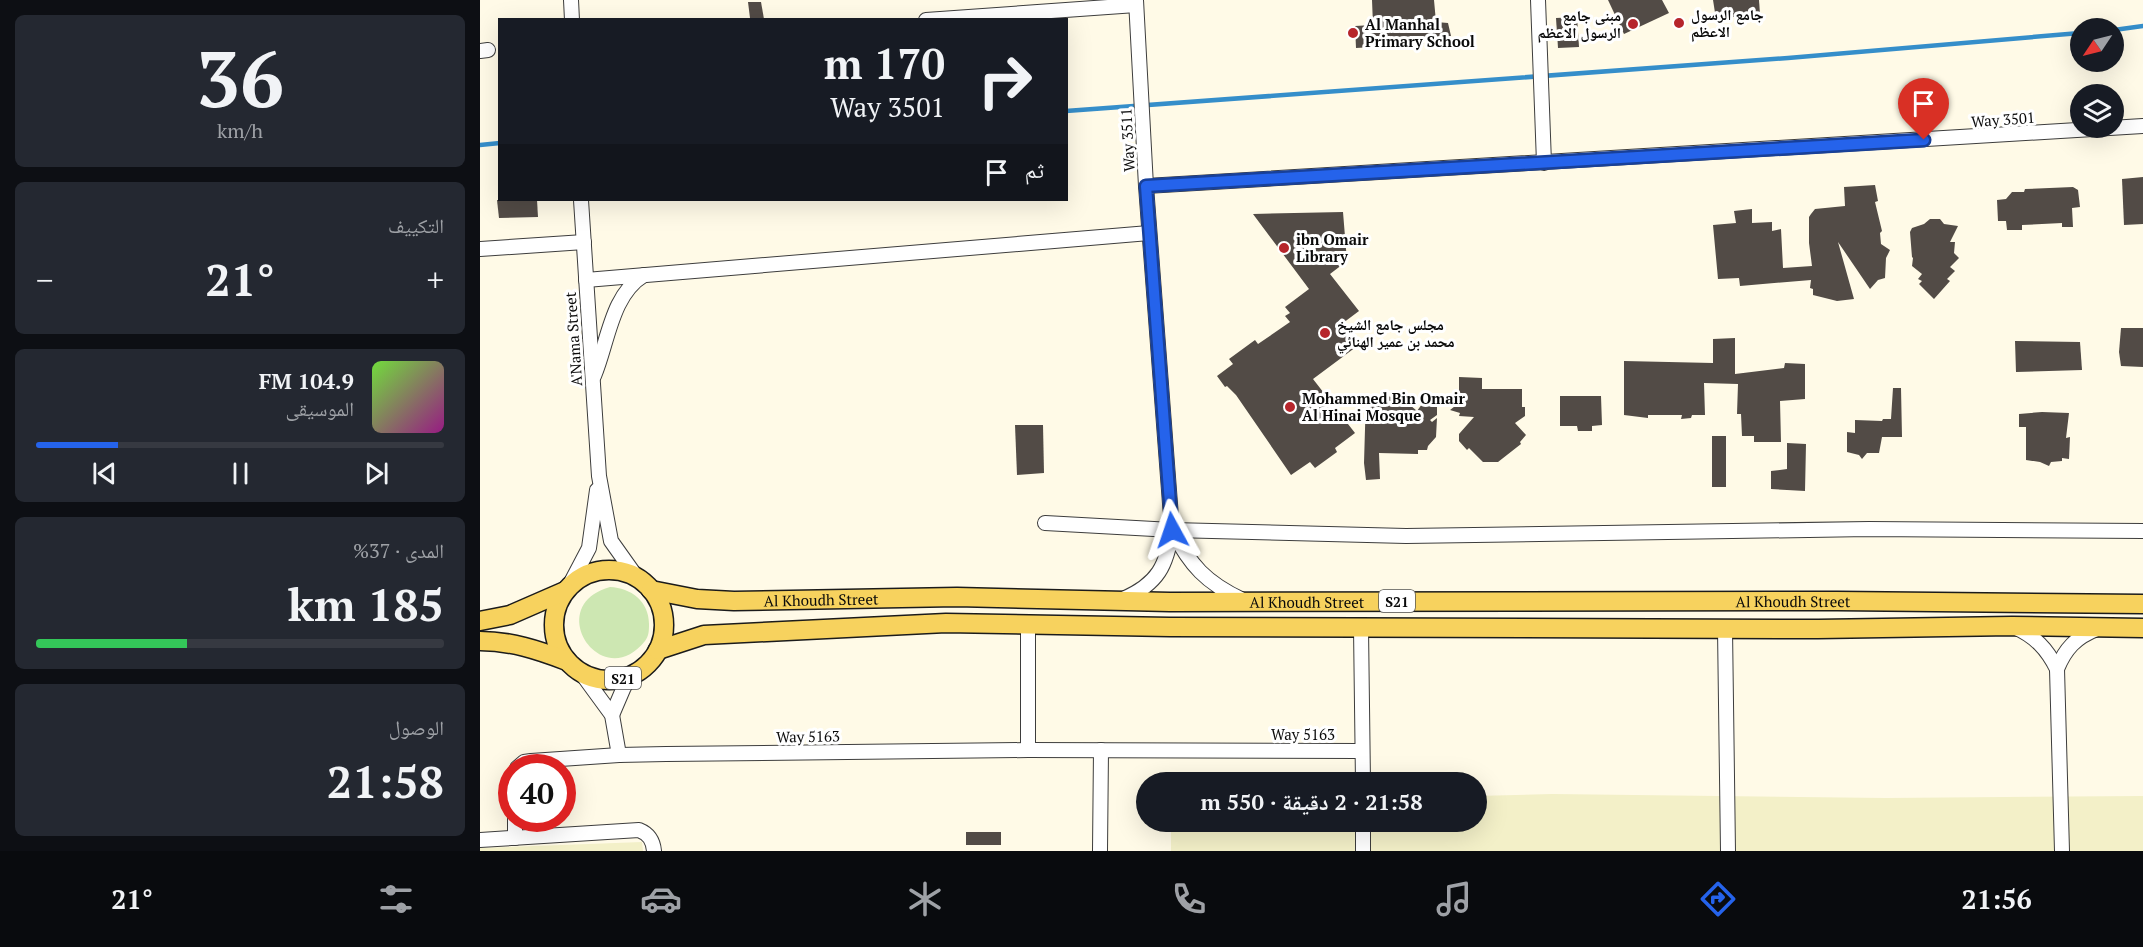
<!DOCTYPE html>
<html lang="ar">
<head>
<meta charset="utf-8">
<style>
	body { margin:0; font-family:"PT Serif","Noto Naskh Arabic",serif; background:#242831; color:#f1f3f6; direction:rtl; height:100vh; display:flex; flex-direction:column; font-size:22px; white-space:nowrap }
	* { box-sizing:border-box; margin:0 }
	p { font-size:20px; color:#9ea1a6 }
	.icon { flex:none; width:33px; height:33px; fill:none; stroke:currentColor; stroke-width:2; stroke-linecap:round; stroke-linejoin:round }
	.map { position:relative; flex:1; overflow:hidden; direction:ltr }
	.side { display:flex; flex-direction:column; gap:15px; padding:15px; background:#0d0f14; width:480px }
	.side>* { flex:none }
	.guide { position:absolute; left:18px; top:18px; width:570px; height:183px; border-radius:0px; box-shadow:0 6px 24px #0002; direction:rtl; background:#171b24; color:#f1f3f6; overflow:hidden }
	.needle { width:39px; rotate:235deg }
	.fabs { position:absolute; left:1590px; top:18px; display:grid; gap:12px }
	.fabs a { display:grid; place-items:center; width:54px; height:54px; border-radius:50%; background:#171b24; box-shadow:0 6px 24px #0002; font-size:30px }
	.speed { position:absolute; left:18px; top:754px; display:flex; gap:12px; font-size:30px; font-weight:700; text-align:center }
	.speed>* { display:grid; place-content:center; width:78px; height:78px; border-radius:50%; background:#171b24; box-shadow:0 6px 24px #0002; line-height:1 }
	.speed .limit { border:9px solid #d22; background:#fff; color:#111 }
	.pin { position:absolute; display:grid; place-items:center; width:51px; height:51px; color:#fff; margin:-62px -26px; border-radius:50% 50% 50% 0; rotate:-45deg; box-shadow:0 0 6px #0007 }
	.pin .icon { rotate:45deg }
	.me { position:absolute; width:66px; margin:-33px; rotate:355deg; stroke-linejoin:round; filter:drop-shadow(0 0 4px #0008) }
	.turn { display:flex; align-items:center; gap:21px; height:126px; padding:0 24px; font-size:27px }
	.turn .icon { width:78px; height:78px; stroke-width:2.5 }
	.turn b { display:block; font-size:42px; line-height:51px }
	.then { display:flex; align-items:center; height:57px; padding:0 24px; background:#0003; gap:12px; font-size:22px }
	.big { font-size:45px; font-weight:800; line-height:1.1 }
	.side .card { flex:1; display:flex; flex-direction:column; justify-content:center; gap:9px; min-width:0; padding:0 21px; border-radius:9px; background:#242831 }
	.side .dial { align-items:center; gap:0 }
	.dial b { font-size:78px; line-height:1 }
	.song { display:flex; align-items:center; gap:18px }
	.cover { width:72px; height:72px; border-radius:9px; background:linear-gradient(135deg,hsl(100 70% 55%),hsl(310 70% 35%)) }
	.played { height:6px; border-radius:3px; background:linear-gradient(90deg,#2563eb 20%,#363941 20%) }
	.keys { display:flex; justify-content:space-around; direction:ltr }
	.heat { display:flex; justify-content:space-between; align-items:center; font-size:33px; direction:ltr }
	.charge { height:9px; border-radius:4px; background:linear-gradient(90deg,#34c759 37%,#363941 0) }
	.trip { position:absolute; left:656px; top:772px; width:351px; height:60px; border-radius:30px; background:#171b24; box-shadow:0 6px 24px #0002; font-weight:800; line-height:60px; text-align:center; direction:rtl }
	.menu { display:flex; height:96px; justify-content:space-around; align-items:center; background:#090b0e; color:#9ea1a6 }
	.menu .icon { width:42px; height:42px }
	.menu .current { color:#2563eb }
	.menu b { font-size:27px; color:#f1f3f6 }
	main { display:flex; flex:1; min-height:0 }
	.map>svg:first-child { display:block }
	.farmland { fill:#f3f0c8 }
	.green { fill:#cde7b2 }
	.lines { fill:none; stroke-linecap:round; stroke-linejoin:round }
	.stream { stroke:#358eca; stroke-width:4.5 }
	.building { fill:#524b46 }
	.minor-casing { stroke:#3d3d3d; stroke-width:16 }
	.major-casing { stroke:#1b1b1b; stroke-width:21 }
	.minor { stroke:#fff; stroke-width:14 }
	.major { stroke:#f7d25e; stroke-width:18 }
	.route-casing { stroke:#184099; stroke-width:15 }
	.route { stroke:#2563eb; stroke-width:10 }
	.poi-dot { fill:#b6252b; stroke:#fff; stroke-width:2 }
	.labels { text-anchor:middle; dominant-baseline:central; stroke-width:6; stroke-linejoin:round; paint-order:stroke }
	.shield { fill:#fff; stroke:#545454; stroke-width:1.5 }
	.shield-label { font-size:14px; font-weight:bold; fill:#0a0a0a }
	.poi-label { font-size:15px; font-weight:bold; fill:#0a0a0a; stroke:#fff; text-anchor:start }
	.street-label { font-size:15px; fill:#0a0a0a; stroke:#fff }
</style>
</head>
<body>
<main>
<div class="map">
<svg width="1663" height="851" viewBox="0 0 1663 851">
	<rect width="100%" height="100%" fill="#fffae7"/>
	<!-- farmland -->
	<g class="farmland">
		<polygon points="1072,794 1406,798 1663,796 1663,851 691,851 691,822 996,822 996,796"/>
		<polygon points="162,842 163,851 0,851 0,848"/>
	</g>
	<!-- green -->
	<path class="green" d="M130,587C151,588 169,601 169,624C169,630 169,636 165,641C122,695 62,606 130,587Z"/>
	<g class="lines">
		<!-- stream -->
		<g class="stream">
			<polyline points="1634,30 1663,26"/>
			<polyline points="586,111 1308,58 1600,33"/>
			<polyline points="0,145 20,143"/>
		</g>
	</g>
	<!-- building -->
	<g class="building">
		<polygon points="892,0 954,0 956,22 968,23 971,36 944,39 944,44 876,48 875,26 893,25"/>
		<polygon points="1128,0 1182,0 1189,13 1144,34"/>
		<polygon points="1233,0 1279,0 1280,14 1236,19"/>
		<polygon points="268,2 281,2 284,19 270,18"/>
		<polygon points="1097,17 1099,47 1078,48 1076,18"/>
		<polygon points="1663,177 1663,224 1644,225 1642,179"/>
		<polygon points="1395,185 1398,201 1395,202 1402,231 1400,233 1401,244 1410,250 1406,258 1405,278 1398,280 1390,289 1358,242 1374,299 1357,301 1333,295 1333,289 1330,288 1331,280 1260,286 1259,278 1238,279 1233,225 1256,223 1254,211 1272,209 1272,223 1292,222 1292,231 1301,229 1303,268 1332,266 1329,243 1329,217 1331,214 1335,209 1365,206 1364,187"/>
		<polygon points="1593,187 1598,190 1600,207 1592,208 1593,227 1582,227 1582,223 1542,225 1542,230 1527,230 1526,221 1518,221 1517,200 1526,199 1532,192 1544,192 1545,189"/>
		<polygon points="17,200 57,200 58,217 19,218"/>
		<polygon points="863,212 867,261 850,274 879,311 863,323 880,344 833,379 875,433 855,448 857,452 835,468 830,462 811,475 756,395 747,386 745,387 737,376 753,364 749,359 775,340 778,344 810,322 805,316 810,313 805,307 829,289 773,214"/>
		<polygon points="1450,219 1460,219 1464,224 1478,226 1470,242 1475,242 1474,253 1479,258 1470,267 1475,271 1467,279 1470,281 1454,299 1439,284 1442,281 1438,279 1442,274 1432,266 1433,258 1432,257 1430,232 1432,228 1444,224"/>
		<polygon points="1641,328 1663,328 1663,367 1641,366 1639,352"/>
		<polygon points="1255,338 1255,374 1304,368 1305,363 1325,364 1325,399 1300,401 1301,442 1274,442 1274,436 1262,436 1261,414 1257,414 1258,384 1224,383 1225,415 1212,415 1211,418 1201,419 1202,415 1168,415 1168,418 1144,415 1144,361 1233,363 1233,339"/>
		<polygon points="1535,341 1600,342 1602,370 1536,372"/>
		<polygon points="979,377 1002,378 1002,389 1042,389 1042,407 1045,407 1045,416 1035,423 1046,435 1040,442 1041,444 1018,462 1003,462 989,448 987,450 979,441 979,434 994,417 979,416 980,413 970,410 979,403"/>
		<polygon points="1413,388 1421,388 1422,437 1402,437 1399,453 1387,453 1382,459 1379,455 1367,452 1367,432 1375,433 1375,420 1402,421 1403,419 1411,419"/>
		<polygon points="886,395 897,397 901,395 917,398 918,405 930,405 937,411 942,404 957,406 957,415 950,420 952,422 957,418 956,437 948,446 947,450 938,450 938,454 899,453 900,479 886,480 884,463"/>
		<polygon points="1080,396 1121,396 1122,425 1112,426 1112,431 1098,431 1097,426 1080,426"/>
		<polygon points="1562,412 1589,413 1586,438 1590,437 1589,459 1582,458 1582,461 1571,462 1569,466 1560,462 1546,460 1546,427 1539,427 1539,414"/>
		<polygon points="535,425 563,425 564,473 537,475"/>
		<rect x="1232" y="436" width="14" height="51"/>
		<polygon points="1307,443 1326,444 1325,491 1291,489 1291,471 1307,469"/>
		<rect x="486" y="832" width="35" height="13"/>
	</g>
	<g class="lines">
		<defs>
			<g id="minor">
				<polyline points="91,0 92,20"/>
				<polyline points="1058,0 1064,163"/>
				<polyline points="446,20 656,5"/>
				<polyline points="0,51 8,50"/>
				<polyline points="666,186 1663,126"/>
				<polyline points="101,200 119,476 131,541 158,579"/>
				<polyline points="0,249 104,242"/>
				<polyline points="106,280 669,233"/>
				<path d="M114,376C128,343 131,295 164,275"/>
				<polyline points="565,523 692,530 926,536 1389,529 1663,531"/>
				<path d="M692,530C710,565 726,583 763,600"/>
				<polyline points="88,588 109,548 117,490"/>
				<path d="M643,599C678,584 687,565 692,530L666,186L656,0"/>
				<path d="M1534,627C1555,636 1567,649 1577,669"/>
				<polyline points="881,628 883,783"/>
				<polyline points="1245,629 1248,851"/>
				<polyline points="102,674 132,715 139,755"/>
				<polyline points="132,715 144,687 153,675"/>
				<polyline points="548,750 548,624"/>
				<polyline points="37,768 44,762 51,761 139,755 186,754 548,750 881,751"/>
				<polyline points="35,819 35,838"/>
				<path d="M0,840L159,830C169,834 173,840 174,851"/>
				<polyline points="620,851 621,750"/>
				<polyline points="883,851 883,822"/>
				<path d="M1582,851L1577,669C1585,649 1596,637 1617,629"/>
			</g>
			<g id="major">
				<circle cx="129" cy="625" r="55"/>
				<path id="s1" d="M171,590L217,599L254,601L477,597L690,602L1357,601L1663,604"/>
				<polyline points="0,621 30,615 85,591"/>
				<path d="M0,641C31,641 58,650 87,661"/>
				<polyline points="178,650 224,635 466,623 690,627 1338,629 1532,626 1663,628"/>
			</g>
		</defs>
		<!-- minor casing -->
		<use href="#minor" class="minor-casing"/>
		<!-- major casing -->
		<use href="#major" class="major-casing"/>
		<!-- minor -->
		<use href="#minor" class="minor"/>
		<!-- major -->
		<use href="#major" class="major"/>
	</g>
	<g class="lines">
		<defs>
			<polyline id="route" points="692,530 666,186 1444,140"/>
		</defs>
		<!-- route casing -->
		<use href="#route" class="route-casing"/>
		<!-- route -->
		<use href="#route" class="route"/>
	</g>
	<!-- markers -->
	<g class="poi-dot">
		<circle cx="1199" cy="23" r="6"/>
		<circle cx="1153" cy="24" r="6"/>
		<circle cx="873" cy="33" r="6"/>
		<circle cx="804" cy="248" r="6"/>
		<circle cx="845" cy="333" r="6"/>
		<circle cx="810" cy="407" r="6"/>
	</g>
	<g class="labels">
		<!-- shield labels -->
		<g class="shield">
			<rect x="899" y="590" width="36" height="22" rx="4.5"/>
			<rect x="125" y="667" width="36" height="22" rx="4.5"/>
		</g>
		<g class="shield-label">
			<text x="917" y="601">S21</text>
			<text x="143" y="678">S21</text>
		</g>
		<!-- poi labels -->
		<g class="poi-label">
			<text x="1211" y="14">جامع الرسول<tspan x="1211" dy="17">الاعظم</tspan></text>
			<text x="1141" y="15" text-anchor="end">مبنى جامع<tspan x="1141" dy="17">الرسول الاعظم</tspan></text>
			<text x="885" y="24">Al Manhal<tspan x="885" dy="17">Primary School</tspan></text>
			<text x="816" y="239">ibn Omair<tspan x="816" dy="17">Library</tspan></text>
			<text x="857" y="324">مجلس جامع الشيخ<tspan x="857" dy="17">محمد بن عمير الهنائي</tspan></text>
			<text x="822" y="398">Mohammed Bin Omair<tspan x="822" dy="17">Al Hinai Mosque</tspan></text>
		</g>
		<!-- street labels -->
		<g class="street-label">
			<text transform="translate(1523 119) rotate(-4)">Way 3501</text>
			<text transform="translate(647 140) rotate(-93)">Way 3511</text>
			<text transform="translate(93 339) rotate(-94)">A'Nama Street</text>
			<text stroke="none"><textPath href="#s1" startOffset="171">Al Khoudh Street</textPath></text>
			<text stroke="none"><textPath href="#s1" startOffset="657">Al Khoudh Street</textPath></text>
			<text stroke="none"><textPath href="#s1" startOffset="1143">Al Khoudh Street</textPath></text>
			<text x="823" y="734">Way 5163</text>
			<text transform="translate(328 736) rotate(-1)">Way 5163</text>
		</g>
	</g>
</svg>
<div class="fabs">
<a><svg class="needle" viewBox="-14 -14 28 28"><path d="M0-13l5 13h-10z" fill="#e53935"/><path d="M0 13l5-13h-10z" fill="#9ea1a6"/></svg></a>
<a><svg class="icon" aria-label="layers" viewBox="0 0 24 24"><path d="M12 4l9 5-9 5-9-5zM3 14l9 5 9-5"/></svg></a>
</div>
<div class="speed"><div class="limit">40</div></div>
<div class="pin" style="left:1444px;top:140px;background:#d93025"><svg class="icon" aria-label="arrive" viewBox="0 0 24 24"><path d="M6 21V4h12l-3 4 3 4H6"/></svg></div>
<svg class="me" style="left:692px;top:530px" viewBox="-20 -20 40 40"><path d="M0-17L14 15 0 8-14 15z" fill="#2563eb" stroke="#fff" stroke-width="4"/></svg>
<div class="trip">21:58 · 2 دقيقة · 550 m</div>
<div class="guide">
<div class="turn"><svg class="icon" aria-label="right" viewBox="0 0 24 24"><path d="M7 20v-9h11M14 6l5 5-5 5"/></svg><div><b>170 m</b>Way 3501</div></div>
<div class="then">ثم<svg class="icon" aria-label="arrive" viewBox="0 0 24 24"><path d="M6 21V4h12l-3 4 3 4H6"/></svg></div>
</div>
</div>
<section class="side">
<div class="card dial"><b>36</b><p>km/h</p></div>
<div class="card"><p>التكييف</p>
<div class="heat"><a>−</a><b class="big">21°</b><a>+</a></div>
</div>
<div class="card">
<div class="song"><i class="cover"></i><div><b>104.9 FM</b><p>الموسيقى</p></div></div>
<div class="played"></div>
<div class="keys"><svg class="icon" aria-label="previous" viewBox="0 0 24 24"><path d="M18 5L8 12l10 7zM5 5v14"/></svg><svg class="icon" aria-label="pause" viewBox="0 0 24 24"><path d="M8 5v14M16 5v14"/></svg><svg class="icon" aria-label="next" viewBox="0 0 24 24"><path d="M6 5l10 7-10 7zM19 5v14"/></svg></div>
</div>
<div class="card"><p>المدى · 37%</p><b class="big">185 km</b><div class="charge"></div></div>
<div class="card"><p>الوصول</p><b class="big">21:58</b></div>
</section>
</main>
<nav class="menu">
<b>21:56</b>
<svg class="icon current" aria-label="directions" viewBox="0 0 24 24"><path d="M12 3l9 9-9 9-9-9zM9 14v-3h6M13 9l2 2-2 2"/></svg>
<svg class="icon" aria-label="music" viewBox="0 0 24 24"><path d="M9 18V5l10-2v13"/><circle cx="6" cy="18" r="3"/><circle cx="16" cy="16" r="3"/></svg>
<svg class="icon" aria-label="phone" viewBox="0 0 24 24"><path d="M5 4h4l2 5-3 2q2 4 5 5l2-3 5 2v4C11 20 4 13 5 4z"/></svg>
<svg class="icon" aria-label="climate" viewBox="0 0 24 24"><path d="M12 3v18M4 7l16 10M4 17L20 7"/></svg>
<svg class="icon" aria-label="car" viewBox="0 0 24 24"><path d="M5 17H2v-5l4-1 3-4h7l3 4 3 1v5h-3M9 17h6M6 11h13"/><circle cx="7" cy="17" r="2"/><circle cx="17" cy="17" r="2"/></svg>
<svg class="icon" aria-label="filters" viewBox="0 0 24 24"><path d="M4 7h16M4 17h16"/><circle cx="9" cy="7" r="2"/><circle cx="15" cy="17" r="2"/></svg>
<b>21°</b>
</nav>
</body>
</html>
